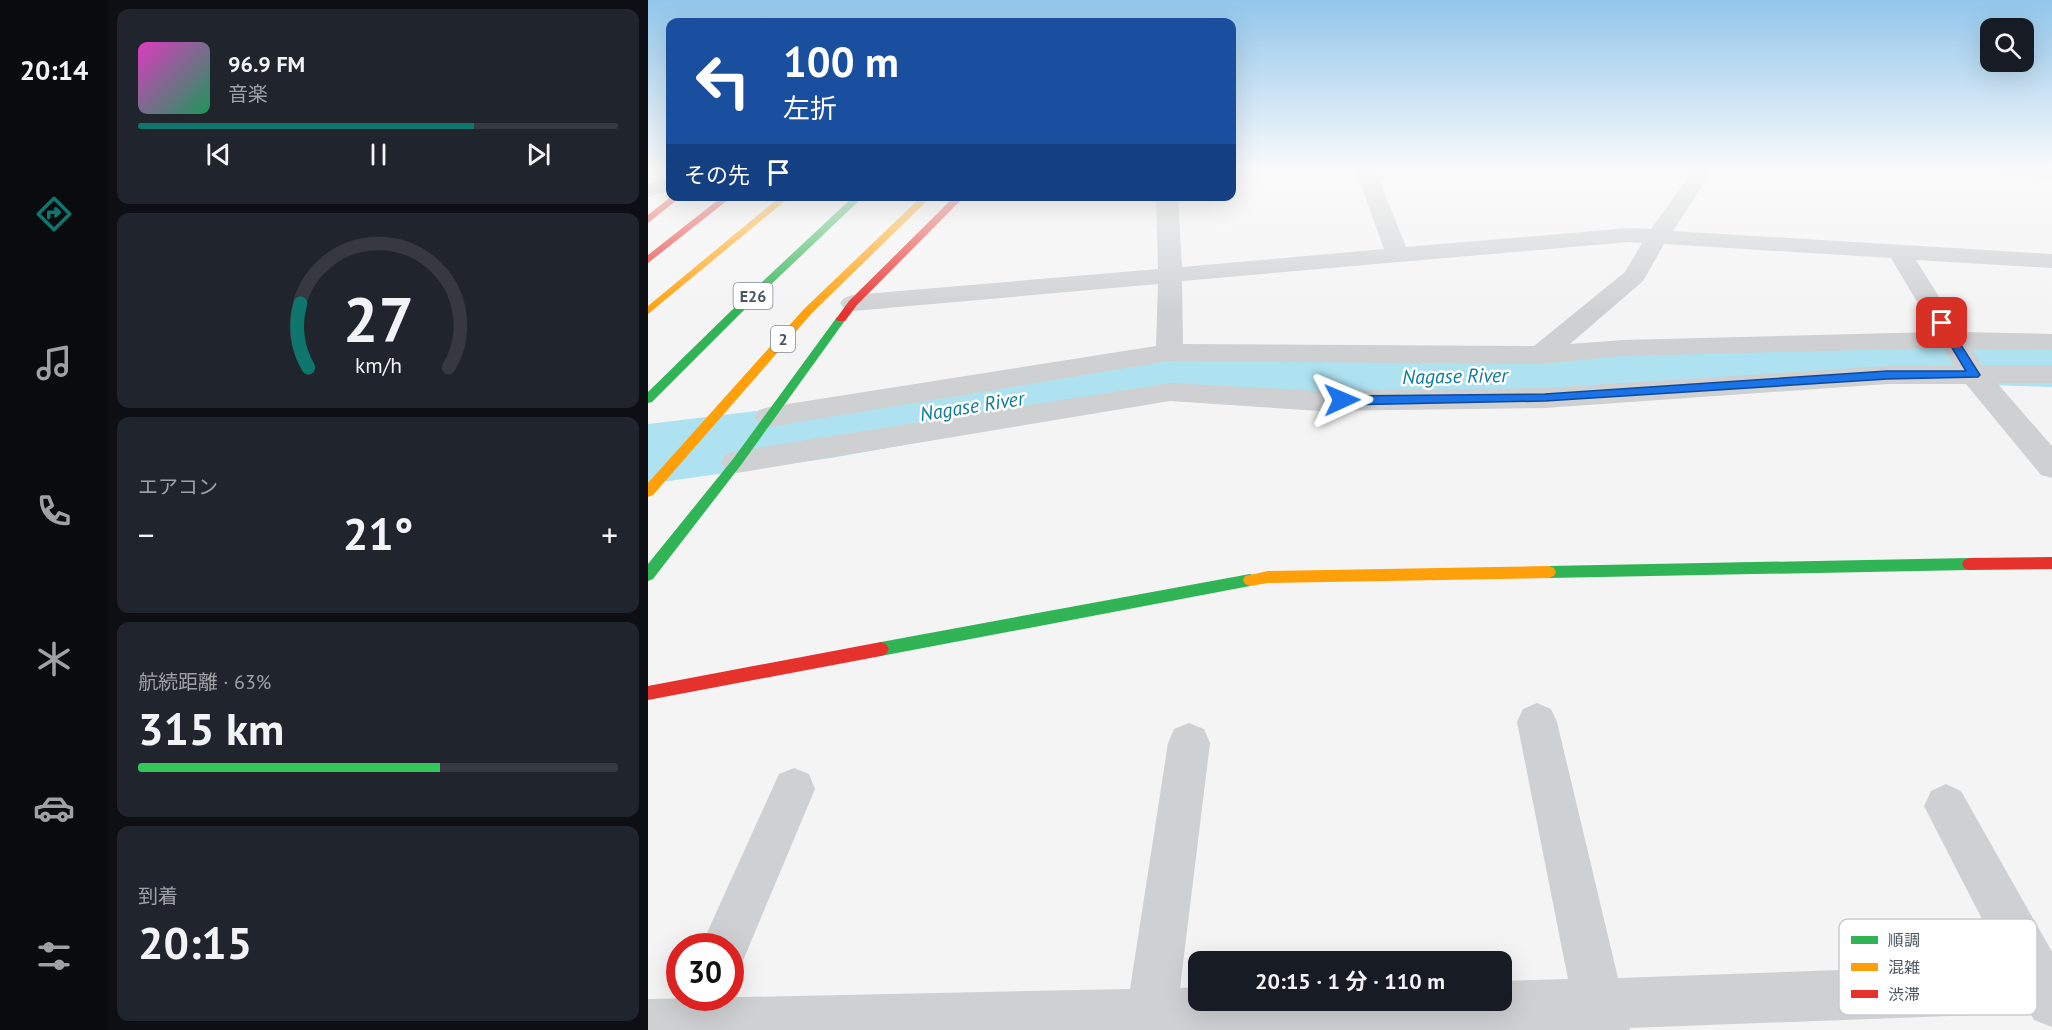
<!DOCTYPE html>
<html lang="ja">
<head>
<meta charset="utf-8">
<style>
	body { margin:0; font-family:"PT Sans","Noto Sans JP",sans-serif; background:#20242c; color:#f1f3f6; height:100vh; display:flex; flex-direction:column; font-size:22px; white-space:nowrap }
	* { box-sizing:border-box; margin:0 }
	p { font-size:20px; color:#9ea1a6 }
	.icon { flex:none; width:33px; height:33px; fill:none; stroke:currentColor; stroke-width:2; stroke-linecap:round; stroke-linejoin:round }
	.map { position:relative; flex:1; overflow:hidden }
	.sheet { display:flex; flex-direction:column; gap:9px; padding:9px; background:#0d0f14; width:540px }
	.sheet>* { flex:none }
	.banner { position:absolute; left:18px; top:18px; width:570px; height:183px; border-radius:12px; box-shadow:0 6px 24px #0002; background:#1a4fa0; color:#fff; overflow:hidden }
	.fabs { position:absolute; left:1332px; top:18px; display:grid; gap:12px }
	.fabs a { display:grid; place-items:center; width:54px; height:54px; border-radius:12px; background:#171b24; box-shadow:0 6px 24px #0002; font-size:30px }
	.speed { position:absolute; left:18px; top:933px; display:flex; gap:12px; font-size:30px; font-weight:700; text-align:center }
	.speed>* { display:grid; place-content:center; width:78px; height:78px; border-radius:50%; background:#171b24; box-shadow:0 6px 24px #0002; line-height:1 }
	.speed .limit { border:9px solid #d22; background:#fff; color:#111 }
	.pin { position:absolute; display:grid; place-items:center; width:51px; height:51px; color:#fff; margin:-26px; border-radius:12px; box-shadow:0 3px 9px #0006 }
	.me { position:absolute; width:66px; margin:-33px; rotate:89deg; stroke-linejoin:round; filter:drop-shadow(0 0 4px #0008) }
	.turn { display:flex; align-items:center; gap:21px; height:126px; padding:0 18px; font-size:27px }
	.turn .icon { width:78px; height:78px; stroke-width:2.5 }
	.turn b { display:block; font-size:42px; line-height:51px }
	.then { display:flex; align-items:center; height:57px; padding:0 18px; background:#0003; gap:12px; font-size:22px }
	.big { font-size:45px; font-weight:700; line-height:1.1 }
	.sheet .widget { flex:1; display:flex; flex-direction:column; justify-content:center; gap:9px; min-width:0; padding:0 21px; border-radius:12px; background:#20242c }
	.sheet .dial { align-items:center; gap:0 }
	.dial svg { height:156px; overflow:visible; fill:none; stroke:#363941; stroke-width:7; stroke-linecap:round; text-anchor:middle }
	.dial text { fill:#f1f3f6; stroke:none }
	.song { display:flex; align-items:center; gap:18px }
	.cover { width:72px; height:72px; border-radius:9px; background:linear-gradient(135deg,hsl(310 70% 55%),hsl(150 70% 35%)) }
	.played { height:6px; border-radius:3px; background:linear-gradient(90deg,#0f766e 70%,#363941 70%) }
	.keys { display:flex; justify-content:space-around; direction:ltr }
	.heat { display:flex; justify-content:space-between; align-items:center; font-size:33px; direction:ltr }
	.charge { height:9px; border-radius:4px; background:linear-gradient(90deg,#34c759 63%,#363941 0) }
	.trip { position:absolute; left:540px; top:951px; width:324px; height:60px; border-radius:12px; background:#171b24; box-shadow:0 6px 24px #0002; font-weight:700; line-height:60px; text-align:center }
	main { display:flex; flex:1; min-height:0 }
	.tab-bar { display:flex; flex-direction:column; width:108px; justify-content:space-around; align-items:center; background:#090b0e; color:#9ea1a6 }
	.tab-bar .icon { width:42px; height:42px }
	.tab-bar .on { color:#0f766e }
	.tab-bar b { font-size:27px; color:#f1f3f6 }
	.map>svg:first-child { display:block }
	.lines { fill:none; stroke-linecap:round; stroke-linejoin:round }
	.river { fill:#aee2f0; fill-rule:evenodd }
	.street { fill:#ced0d2; fill-rule:evenodd }
	.fast { fill:#30b455; fill-rule:evenodd }
	.slow { fill:#ff9f0a; fill-rule:evenodd }
	.jam { fill:#e5322d; fill-rule:evenodd }
	.route { fill:#1a73e8; stroke:#114b97; stroke-width:1.5 }
	.labels { text-anchor:middle; dominant-baseline:central; stroke-width:5; stroke-linejoin:round; paint-order:stroke }
	.shield { fill:#fff; stroke:#808990; stroke-width:1.5 }
	.shield-label { font-size:16px; font-weight:bold; fill:#4a5661 }
	.water-label { font-size:20px; font-style:italic; fill:#0c7c9b; stroke:#fff }
	.key { fill:#fff; stroke:#c9ccd0; stroke-width:1.5 }
	.key-label { font-size:16px; fill:#4a5661 }
</style>
</head>
<body>
<main>
<nav class="tab-bar">
<b>20:14</b>
<svg class="icon on" aria-label="directions" viewBox="0 0 24 24"><path d="M12 3l9 9-9 9-9-9zM9 14v-3h6M13 9l2 2-2 2"/></svg>
<svg class="icon" aria-label="music" viewBox="0 0 24 24"><path d="M9 18V5l10-2v13"/><circle cx="6" cy="18" r="3"/><circle cx="16" cy="16" r="3"/></svg>
<svg class="icon" aria-label="phone" viewBox="0 0 24 24"><path d="M5 4h4l2 5-3 2q2 4 5 5l2-3 5 2v4C11 20 4 13 5 4z"/></svg>
<svg class="icon" aria-label="climate" viewBox="0 0 24 24"><path d="M12 3v18M4 7l16 10M4 17L20 7"/></svg>
<svg class="icon" aria-label="car" viewBox="0 0 24 24"><path d="M5 17H2v-5l4-1 3-4h7l3 4 3 1v5h-3M9 17h6M6 11h13"/><circle cx="7" cy="17" r="2"/><circle cx="17" cy="17" r="2"/></svg>
<svg class="icon" aria-label="filters" viewBox="0 0 24 24"><path d="M4 7h16M4 17h16"/><circle cx="9" cy="7" r="2"/><circle cx="15" cy="17" r="2"/></svg>
</nav>
<section class="sheet">
<div class="widget">
<div class="song"><i class="cover"></i><div><b>96.9 FM</b><p>音楽</p></div></div>
<div class="played"></div>
<div class="keys"><svg class="icon" aria-label="previous" viewBox="0 0 24 24"><path d="M18 5L8 12l10 7zM5 5v14"/></svg><svg class="icon" aria-label="pause" viewBox="0 0 24 24"><path d="M8 5v14M16 5v14"/></svg><svg class="icon" aria-label="next" viewBox="0 0 24 24"><path d="M6 5l10 7-10 7zM19 5v14"/></svg></div>
</div>
<div class="widget dial"><svg viewBox="0 0 100 80">
<path d="M14 69A42 42 0 1 1 86 69"/>
<path d="M14 69A42 42 0 0 1 10 36" stroke="#0f766e"/>
<text x="50" y="56" font-size="32" font-weight="700">27</text>
<text x="50" y="72" font-size="11">km/h</text>
</svg></div>
<div class="widget"><p>エアコン</p>
<div class="heat"><a>−</a><b class="big">21°</b><a>+</a></div>
</div>
<div class="widget"><p>航続距離 · 63%</p><b class="big">315 km</b><div class="charge"></div></div>
<div class="widget"><p>到着</p><b class="big">20:15</b></div>
</section>
<div class="map">
<svg width="1404" height="1030" viewBox="0 0 1404 1030">
	<rect width="100%" height="100%" fill="#f4f4f4"/>
	<g class="lines">
		<!-- river -->
		<polygon class="river" points="1255,336 1404,339 1404,387 1255,382 813,403 523,397 183,458 0,484 0,424 183,402 523,349 813,353"/>
		<!-- street -->
		<g class="street">
			<path d="M707,169H727L758,247L981,228L1003,229L1038,180V169H1058V180L1025,231L1404,254V268L1268,260L1313,332L1404,334V350L1324,349L1334,365H1404V383H1349L1404,446V478L1393,475L1318,384H1239L897,408L672,411L522,401L89,473L78,470L73,462L78,454L89,451L522,383L672,391L897,388L1239,366H1306L1296,348L975,356L893,364L521,361L121,427L111,424L106,417L111,410L121,407L508,346L510,284L205,311L196,308L192,303L196,298L205,295L510,269L508,196H530L534,267L736,249ZM981,242L994,243L977,272L886,346L535,344L534,281ZM1016,244L1243,258L1287,332L975,340L922,344L995,281Z"/>
			<polygon points="1345,169 1404,169 1404,179 1355,175 1348,173"/>
			<polygon points="22,178 22,191 0,197 0,184"/>
			<polygon points="889,703 903,709 909,722 970,978 1357,964 1276,806 1283,791 1298,784 1313,791 1404,952 1404,1027 1386,1020 1382,1013 981,1028 982,1030 0,1030 0,999 482,989 520,743 526,729 541,723 556,729 562,743 532,988 550,987 550,1000 854,1000 854,981 920,979 869,722 875,709"/>
			<polygon points="146,768 161,774 167,789 94,963 82,968 82,946 53,946 131,774"/>
		</g>
		<!-- fast -->
		<g class="fast">
			<polygon points="206,196 216,196 93,313 4,402 0,403 0,392 85,309"/>
			<polygon points="193,316 198,319 93,465 5,579 0,581 0,564 85,459 189,317"/>
			<polygon points="1321,558 1326,560 1328,564 1326,568 1321,570 901,578 896,576 894,572 896,568 901,566"/>
			<polygon points="602,574 607,576 609,580 607,584 602,586 233,656 228,654 225,649 228,644 233,642"/>
		</g>
		<!-- slow -->
		<g class="slow">
			<polygon points="133,196 143,196 0,314 0,306"/>
			<polygon points="274,196 284,196 164,313 5,495 0,497 0,483 156,309"/>
			<polygon points="901,566 906,568 908,572 906,576 901,578 620,583 602,586 597,584 595,580 597,576 620,571"/>
		</g>
		<!-- jam -->
		<g class="jam">
			<polygon points="24,196 34,196 0,223 0,215"/>
			<polygon points="75,196 85,196 0,263 0,255"/>
			<polygon points="307,196 317,196 209,305 197,321 189,321 188,319 201,301"/>
			<polygon points="1404,557 1404,569 1321,570 1316,568 1314,564 1316,560 1321,558"/>
			<polygon points="233,642 238,644 241,649 238,654 233,656 0,700 0,686"/>
		</g>
	</g>
	<!-- sky -->
	<linearGradient id="sky" x2="0" y2="1"><stop stop-color="#91c6eb"/><stop offset="0.54" stop-color="#fafafa"/><stop offset="1" stop-color="#fafafa" stop-opacity="0"/></linearGradient>
	<rect width="1404" height="313" fill="url(#sky)"/>
	<!-- route -->
	<polygon class="route" points="1294,319 1299,323 1332,375 1330,377 1239,379 897,401 694,405 689,400 694,396 897,394 1239,371 1318,371 1289,323"/>
	<g class="labels">
		<!-- shield labels -->
		<g class="shield">
			<rect x="85.5" y="283" width="39" height="26" rx="4.5"/>
			<rect x="123" y="326" width="24" height="26" rx="4.5"/>
		</g>
		<g class="shield-label">
			<text x="105" y="296">E26</text>
			<text x="135" y="339">2</text>
		</g>
		<!-- water labels -->
		<g class="water-label">
			<text transform="translate(807 376) rotate(-1)">Nagase River</text>
			<text transform="translate(324 406) rotate(-9)">Nagase River</text>
		</g>
	</g>
	<!-- legend -->
	<rect x="1191" y="919" width="198" height="96" rx="9" class="key"/>
	<rect x="1203" y="936" width="27" height="8" fill="#30b455"/>
	<rect x="1203" y="963" width="27" height="8" fill="#ff9f0a"/>
	<rect x="1203" y="990" width="27" height="8" fill="#e5322d"/>
	<g class="key-label">
		<text x="1240" y="946">順調</text>
		<text x="1240" y="973">混雑</text>
		<text x="1240" y="1000">渋滞</text>
	</g>
</svg>
<div class="fabs">
<a><svg class="icon" aria-label="search" viewBox="0 0 24 24"><circle cx="10" cy="10" r="6"/><path d="M15 15l6 6"/></svg></a>
</div>
<div class="speed"><div class="limit">30</div></div>
<div class="pin" style="left:1294px;top:323px;background:#d93025"><svg class="icon" aria-label="arrive" viewBox="0 0 24 24"><path d="M6 21V4h12l-3 4 3 4H6"/></svg></div>
<svg class="me" style="left:694px;top:400px" viewBox="-20 -20 40 40"><path d="M0-17L14 15 0 8-14 15z" fill="#1a73e8" stroke="#fff" stroke-width="4"/></svg>
<div class="trip">20:15 · 1 分 · 110 m</div>
<div class="banner">
<div class="turn"><svg class="icon" aria-label="left" viewBox="0 0 24 24"><path d="M17 20v-9H6M10 6l-5 5 5 5"/></svg><div><b>100 m</b>左折</div></div>
<div class="then">その先<svg class="icon" aria-label="arrive" viewBox="0 0 24 24"><path d="M6 21V4h12l-3 4 3 4H6"/></svg></div>
</div>
</div>
</main>
</body>
</html>
